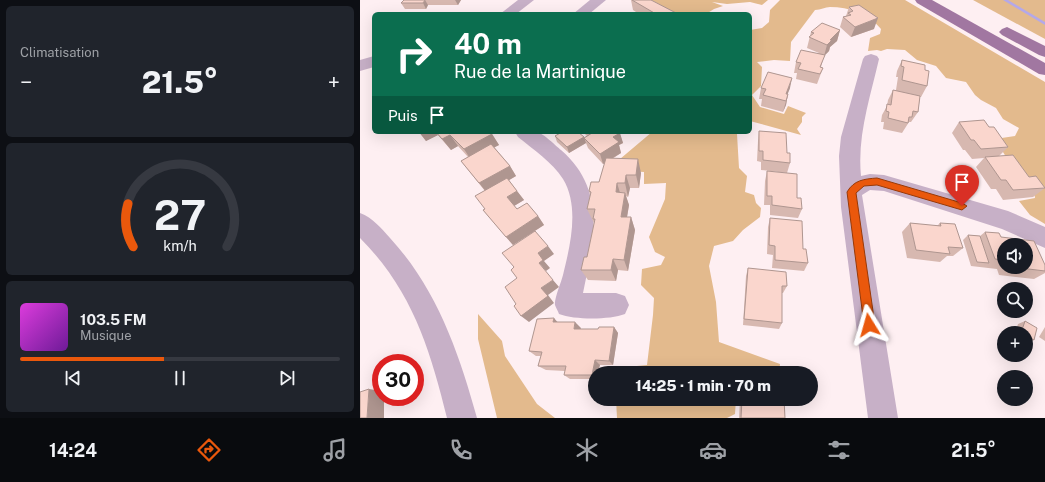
<!DOCTYPE html>
<html lang="fr">
<head>
<meta charset="utf-8">
<style>
	body { margin:0; font-family:"Public Sans",sans-serif; background:#20242c; color:#f1f3f6; height:100vh; display:flex; flex-direction:column; font-size:15px; white-space:nowrap }
	* { box-sizing:border-box; margin:0 }
	p { font-size:13px; color:#9ea1a6 }
	.icon { flex:none; width:22px; height:22px; fill:none; stroke:currentColor; stroke-width:2; stroke-linecap:round; stroke-linejoin:round }
	.map { position:relative; flex:1; overflow:hidden }
	.details { display:flex; flex-direction:column; gap:6px; padding:6px; background:#0d0f14; width:360px }
	.details>* { flex:none }
	.top-card { position:absolute; left:12px; top:12px; width:380px; height:122px; border-radius:6px; box-shadow:0 4px 16px #0002; background:#0b6e4f; color:#fff; overflow:hidden }
	.tools { position:absolute; left:637px; top:238px; display:grid; gap:8px }
	.tools a { display:grid; place-items:center; width:36px; height:36px; border-radius:50%; background:#171b24; box-shadow:0 4px 16px #0002; font-size:20px }
	.speed { position:absolute; left:12px; top:354px; display:flex; gap:8px; font-size:20px; font-weight:700; text-align:center }
	.speed>* { display:grid; place-content:center; width:52px; height:52px; border-radius:50%; background:#171b24; box-shadow:0 4px 16px #0002; line-height:1 }
	.speed .limit { border:6px solid #d22; background:#fff; color:#111 }
	.pin { position:absolute; display:grid; place-items:center; width:34px; height:34px; color:#fff; margin:-41px -17px; border-radius:50% 50% 50% 0; rotate:-45deg; box-shadow:0 0 4px #0007 }
	.pin .icon { rotate:45deg }
	.me { position:absolute; width:44px; margin:-22px; rotate:352deg; stroke-linejoin:round; filter:drop-shadow(0 0 3px #0008) }
	.turn { display:flex; align-items:center; gap:14px; height:84px; padding:0 16px; font-size:18px }
	.turn .icon { width:52px; height:52px; stroke-width:2.5 }
	.turn b { display:block; font-size:28px; line-height:34px }
	.then { display:flex; align-items:center; height:38px; padding:0 16px; background:#0003; gap:8px; font-size:15px }
	.big { font-size:30px; font-weight:800; line-height:1.1 }
	.details .widget { flex:1; display:flex; flex-direction:column; justify-content:center; gap:6px; min-width:0; padding:0 14px; border-radius:6px; background:#20242c }
	.details .dial { align-items:center; gap:0 }
	.dial svg { height:104px; overflow:visible; fill:none; stroke:#363941; stroke-width:7; stroke-linecap:round; text-anchor:middle }
	.dial text { fill:#f1f3f6; stroke:none }
	.song { display:flex; align-items:center; gap:12px }
	.cover { width:48px; height:48px; border-radius:6px; background:linear-gradient(135deg,hsl(300 70% 55%),hsl(280 70% 35%)) }
	.played { height:4px; border-radius:2px; background:linear-gradient(90deg,#ea580c 45%,#363941 45%) }
	.keys { display:flex; justify-content:space-around; direction:ltr }
	.heat { display:flex; justify-content:space-between; align-items:center; font-size:22px; direction:ltr }
	.trip { position:absolute; left:228px; top:366px; width:230px; height:40px; border-radius:20px; background:#171b24; box-shadow:0 4px 16px #0002; font-weight:800; line-height:40px; text-align:center }
	.menu { display:flex; height:64px; justify-content:space-around; align-items:center; background:#090b0e; color:#9ea1a6 }
	.menu .icon { width:28px; height:28px }
	.menu .current { color:#ea580c }
	.menu b { font-size:18px; color:#f1f3f6 }
	main { display:flex; flex:1; min-height:0 }
	.map>svg:first-child { display:block }
	.green { fill:#e3ba8d }
	.lines { fill:none; stroke-linecap:round; stroke-linejoin:round }
	.stream { fill:#b4a8e9; fill-rule:evenodd }
	.minor { fill:#c7b0c7; fill-rule:evenodd }
	.tertiary { fill:#c7b0c7; fill-rule:evenodd }
	.primary { fill:#a177a1; fill-rule:evenodd }
	.wall { fill:#d7b8b0; fill-rule:evenodd }
	.shaded-wall { fill:#af9690 }
	.building { fill:#fad6cd; stroke:#af9690 }
	.route { fill:#ea580c; stroke:#983908 }
</style>
</head>
<body>
<main>
<section class="details">
<div class="widget"><p>Climatisation</p>
<div class="heat"><a>−</a><b class="big">21.5°</b><a>+</a></div>
</div>
<div class="widget dial"><svg viewBox="0 0 100 80">
<path d="M14 69A42 42 0 1 1 86 69"/>
<path d="M14 69A42 42 0 0 1 10 36" stroke="#ea580c"/>
<text x="50" y="56" font-size="32" font-weight="700">27</text>
<text x="50" y="72" font-size="11">km/h</text>
</svg></div>
<div class="widget">
<div class="song"><i class="cover"></i><div><b>103.5 FM</b><p>Musique</p></div></div>
<div class="played"></div>
<div class="keys"><svg class="icon" aria-label="previous" viewBox="0 0 24 24"><path d="M18 5L8 12l10 7zM5 5v14"/></svg><svg class="icon" aria-label="pause" viewBox="0 0 24 24"><path d="M8 5v14M16 5v14"/></svg><svg class="icon" aria-label="next" viewBox="0 0 24 24"><path d="M6 5l10 7-10 7zM19 5v14"/></svg></div>
</div>
</section>
<div class="map">
<svg width="685" height="418" viewBox="0 0 685 418">
	<rect width="100%" height="100%" fill="#feeff2"/>
	<!-- green -->
	<g class="green">
		<polygon points="274,0 408,0 402,5 390,2 367,4 352,2 363,6 354,9 346,14 302,14"/>
		<path d="M420,0H545L685,82V224L670,215L659,201L675,198L673,185L651,165L635,139L655,136L659,128L643,119L636,108L621,100L615,95L606,82L586,78L576,66L557,60L545,50L527,49L521,51L517,50L508,51L510,38L520,34L521,29C509,14 489,7 470,7C465,7 461,10 455,10L431,42L430,61L414,60L397,62L402,67L401,86L392,95L400,107L424,114L428,106L446,113L442,117V122L437,129L441,135L390,121V30L402,28L409,22L410,10Z"/>
		<polygon points="613,0 685,0 685,39"/>
		<polygon points="292,132 376,132 377,134 379,168 387,176 385,192 394,195 396,203 401,208 400,217 383,230 373,241 354,246 349,266 356,302 359,342 420,364 419,373 256,373 256,368 287,365 293,315 294,298 281,285 282,269 301,265 305,257 295,252 289,237 305,199 306,183 284,184 284,172 268,171 260,159"/>
		<polygon points="118,314 142,341 145,356 177,404 195,418 137,418 118,339"/>
		<polygon points="256,399 376,399 375,414 367,418 257,418"/>
	</g>
	<g class="lines">
		<!-- stream -->
		<polygon class="stream" points="643,0 648,0 685,22 685,25"/>
		<!-- minor -->
		<g class="minor">
			<polygon points="158,0 174,0 156,14 140,14"/>
			<polygon points="230,0 246,0 229,14 213,14"/>
			<path d="M511,54L517,56L519,59C510,98 497,136 501,176L510,174L524,175L648,211L685,227V248L642,229L524,191L510,190L502,195L538,418H508L481,207L479,156L481,137L503,59L505,56Z"/>
			<polygon points="14,56 14,67 0,71 0,60"/>
			<path d="M155,132C162,132 170,131 177,132C183,133 196,146 201,150C247,190 234,240 223,293H256L265,296L269,305L265,314C249,320 215,320 199,314C198,311 196,308 195,305C194,299 201,283 203,275C210,246 220,207 203,179C192,162 174,150 158,137Z"/>
		</g>
		<!-- tertiary -->
		<path class="tertiary" d="M0,213C13,218 21,228 30,238C77,289 99,353 117,418H87C70,349 52,290 0,238Z"/>
		<!-- primary -->
		<g class="primary">
			<polygon points="555,0 572,0 685,63 685,75 679,74 557,3"/>
			<polygon points="647,27 685,46 685,57 679,55 642,35 639,32 642,29"/>
		</g>
	</g>
	<!-- wall -->
	<g class="wall">
		<polygon points="42,0 101,0 98,5 68,5 66,9 45,9 41,3 44,0"/>
		<polygon points="271,0 291,0 318,14 279,14 273,10"/>
		<polygon points="489,7 514,29 491,37 480,27 483,17 486,16"/>
		<polygon points="480,30 477,41 470,47 469,51 464,56 461,67 463,68 457,84 436,79 437,73 434,73 436,62 459,53 447,48 451,32"/>
		<polygon points="542,60 565,70 567,86 561,97 560,97 558,112 551,122 549,122 542,133 523,129 524,122 521,122 522,115 527,106 528,100 533,90 536,90 538,77 536,77 537,71"/>
		<polygon points="401,88 430,88 427,94 428,94 426,105 423,112 401,106 402,99 399,99"/>
		<polygon points="599,122 629,127 648,147 639,156 685,188 673,197 643,200 636,189 631,189 616,167 624,158 612,159 605,150 603,150 592,133"/>
		<polygon points="399,131 427,153 430,163 427,173 401,170 401,162 397,161 398,141"/>
		<polygon points="59,132 132,134 139,145 134,147 150,166 156,176 149,180 157,191 164,200 154,206 157,209 178,216 184,225 153,245 123,210 125,209 125,191 101,161 108,157 98,146 91,150 78,135 66,141"/>
		<polygon points="223,132 259,132 263,143 259,145 261,153 252,159 281,173 279,188 270,188 268,197 266,196 269,205 267,217 271,217 275,230 268,271 258,270 256,281 228,280 221,270 227,257 234,223 227,209 230,195 229,191 239,182 245,163 243,164 228,148 226,143 209,153 197,142 195,136 224,138 227,136"/>
		<polygon points="407,171 437,198 442,209 438,218 410,215 410,205 404,205 405,181"/>
		<polygon points="410,218 443,249 448,263 444,271 412,268 413,255 407,254 408,227"/>
		<polygon points="550,223 577,226 580,223 603,248 593,256 587,256 580,262 547,258 542,232"/>
		<path d="M625,232L641,237L685,265V273L674,279L639,275L637,269L611,266L603,240L608,235L620,236ZM644,245L666,267H644Z"/>
		<polygon points="388,268 427,286 423,293 422,293 422,323 419,329 383,325 386,276"/>
		<polygon points="665,321 674,340 666,343 666,333 655,333 658,324"/>
		<polygon points="198,322 220,329 238,329 254,327 258,333 253,365 240,365 235,373 235,379 210,379 204,375 205,371 186,370 178,366 181,356 176,356 169,351"/>
		<polygon points="685,327 685,341 679,337"/>
		<polygon points="380,399 429,399 425,402 424,401 425,418 379,418"/>
	</g>
	<!-- shaded-wall -->
	<g class="shaded-wall">
		<polygon points="65,0 68,5 66,9 63,3"/>
		<polygon points="95,0 101,0 98,5"/>
		<polygon points="518,18 514,29 491,37 495,27"/>
		<polygon points="480,30 477,41 470,47 469,51 464,56 458,73 460,67 464,56 467,45 470,40"/>
		<polygon points="432,78 430,88 425,101 426,94"/>
		<polygon points="428,94 426,105 423,112 426,101"/>
		<polygon points="59,132 76,132 78,135 66,141"/>
		<polygon points="260,133 263,143 259,145 261,153 243,164 240,154 253,137"/>
		<polygon points="132,134 139,145 111,160 104,149"/>
		<polygon points="90,135 98,146 91,150 82,139"/>
		<polygon points="224,137 226,143 209,153 207,147"/>
		<polygon points="278,159 281,173 279,188 276,175"/>
		<polygon points="150,166 156,176 127,193 119,183"/>
		<polygon points="266,175 270,188 268,197 265,183"/>
		<polygon points="257,183 261,196 256,192"/>
		<polygon points="157,191 164,200 154,206 147,197"/>
		<polygon points="265,193 269,205 265,229 261,217"/>
		<polygon points="178,216 184,225 153,245 146,237"/>
		<polygon points="271,217 275,230 268,271 264,260"/>
		<polygon points="188,246 194,254 184,261 190,268 186,271 179,263 178,253"/>
		<polygon points="253,259 258,270 256,281 251,270"/>
		<polygon points="193,280 199,287 188,295 194,303 169,322 161,316 181,288"/>
		<polygon points="194,318 200,325 193,322"/>
		<polygon points="215,322 221,328 219,334 214,329"/>
		<polygon points="254,327 258,333 253,365 249,361"/>
		<polygon points="235,360 240,365 238,373 235,373 235,378 232,375"/>
		<polygon points="9,389 21,391 21,397 24,397 24,418 7,418"/>
	</g>
	<!-- building -->
	<g class="building">
		<polygon points="44,0 65,0 63,3 41,3"/>
		<polygon points="272,0 291,0 318,14 296,14"/>
		<polygon points="499,5 518,18 495,27 483,17 491,15 488,13 493,11 489,7"/>
		<polygon points="462,23 480,30 470,40 472,40 467,45 449,37 454,33 451,32"/>
		<polygon points="441,50 465,55 460,67 463,68 460,74 438,69 441,63 436,62"/>
		<polygon points="542,60 565,65 565,70 569,71 567,86 542,80 544,67 541,66"/>
		<polygon points="408,72 432,78 426,94 428,94 426,101 403,95 406,89 401,88"/>
		<polygon points="533,90 560,96 558,112 553,111 552,117 549,117 548,123 528,118 529,112 526,111 527,104 531,105"/>
		<polygon points="624,120 629,127 634,127 648,147 621,149 614,140 611,140 599,122"/>
		<polygon points="399,131 426,133 427,153 430,153 430,163 403,160 403,151 399,151"/>
		<polygon points="76,132 130,132 132,134 104,149 90,135 82,139"/>
		<polygon points="202,132 218,132 224,137 207,147 195,136"/>
		<polygon points="230,132 259,132 260,133 253,137 259,142 240,154 224,138 232,133"/>
		<polygon points="131,144 150,166 119,183 101,161"/>
		<polygon points="653,155 669,177 676,176 685,188 653,190 646,180 641,180 625,157"/>
		<polygon points="246,158 278,159 276,175 266,175 265,183 257,183 256,192 265,193 261,217 271,217 264,260 253,259 251,270 221,270 224,257 227,257 235,219 233,219 235,209 227,209 231,192 229,191 231,182 239,182"/>
		<polygon points="407,171 437,174 437,198 441,198 442,209 412,205 412,196 407,196"/>
		<polygon points="147,178 157,191 147,197 157,209 167,203 178,216 146,237 123,210 125,209 115,196"/>
		<polygon points="410,218 442,221 443,249 446,249 448,263 415,260 415,246 409,245"/>
		<polygon points="550,223 581,226 580,223 595,224 603,248 588,247 590,254 556,250"/>
		<polygon points="175,231 188,246 178,253 183,260 179,263 193,280 181,288 188,296 161,316 154,306 156,304 145,287 157,278 151,270 154,267 142,253"/>
		<polygon points="625,232 639,233 641,237 674,241 685,265 685,271 652,267 666,267 666,245 644,245 644,260 635,259"/>
		<polygon points="608,235 620,236 629,263 617,262"/>
		<polygon points="388,268 426,272 427,286 422,286 422,323 384,319"/>
		<polygon points="194,318 193,322 215,322 214,329 238,329 239,327 254,327 249,361 235,360 232,375 204,375 206,366 178,366 182,352 169,351 177,319"/>
		<polygon points="665,321 677,328 674,340 666,335 666,333 661,333"/>
		<polygon points="9,389 7,418 0,418 0,392"/>
		<polygon points="382,399 424,399 425,418 381,418"/>
	</g>
	<!-- route -->
	<path class="route" d="M517,178L602,203L607,206L602,210L517,185L504,186L496,193L515,325L513,329L509,331L505,329L504,325L487,192C494,180 504,179 517,178Z"/>
</svg>
<div class="tools">
<a><svg class="icon" aria-label="sound" viewBox="0 0 24 24"><path d="M4 9h4l5-4v14l-5-4H4zM17 9q2 3 0 6"/></svg></a>
<a><svg class="icon" aria-label="search" viewBox="0 0 24 24"><circle cx="10" cy="10" r="6"/><path d="M15 15l6 6"/></svg></a>
<a>+</a>
<a>−</a>
</div>
<div class="speed"><div class="limit">30</div></div>
<div class="pin" style="left:602px;top:206px;background:#d93025"><svg class="icon" aria-label="arrive" viewBox="0 0 24 24"><path d="M6 21V4h12l-3 4 3 4H6"/></svg></div>
<svg class="me" style="left:509px;top:325px" viewBox="-20 -20 40 40"><path d="M0-17L14 15 0 8-14 15z" fill="#ea580c" stroke="#fff" stroke-width="4"/></svg>
<div class="trip">14:25 · 1 min · 70 m</div>
<div class="top-card">
<div class="turn"><svg class="icon" aria-label="right" viewBox="0 0 24 24"><path d="M7 20v-9h11M14 6l5 5-5 5"/></svg><div><b>40 m</b>Rue de la Martinique</div></div>
<div class="then">Puis<svg class="icon" aria-label="arrive" viewBox="0 0 24 24"><path d="M6 21V4h12l-3 4 3 4H6"/></svg></div>
</div>
</div>
</main>
<nav class="menu">
<b>14:24</b>
<svg class="icon current" aria-label="directions" viewBox="0 0 24 24"><path d="M12 3l9 9-9 9-9-9zM9 14v-3h6M13 9l2 2-2 2"/></svg>
<svg class="icon" aria-label="music" viewBox="0 0 24 24"><path d="M9 18V5l10-2v13"/><circle cx="6" cy="18" r="3"/><circle cx="16" cy="16" r="3"/></svg>
<svg class="icon" aria-label="phone" viewBox="0 0 24 24"><path d="M5 4h4l2 5-3 2q2 4 5 5l2-3 5 2v4C11 20 4 13 5 4z"/></svg>
<svg class="icon" aria-label="climate" viewBox="0 0 24 24"><path d="M12 3v18M4 7l16 10M4 17L20 7"/></svg>
<svg class="icon" aria-label="car" viewBox="0 0 24 24"><path d="M5 17H2v-5l4-1 3-4h7l3 4 3 1v5h-3M9 17h6M6 11h13"/><circle cx="7" cy="17" r="2"/><circle cx="17" cy="17" r="2"/></svg>
<svg class="icon" aria-label="filters" viewBox="0 0 24 24"><path d="M4 7h16M4 17h16"/><circle cx="9" cy="7" r="2"/><circle cx="15" cy="17" r="2"/></svg>
<b>21.5°</b>
</nav>
</body>
</html>
